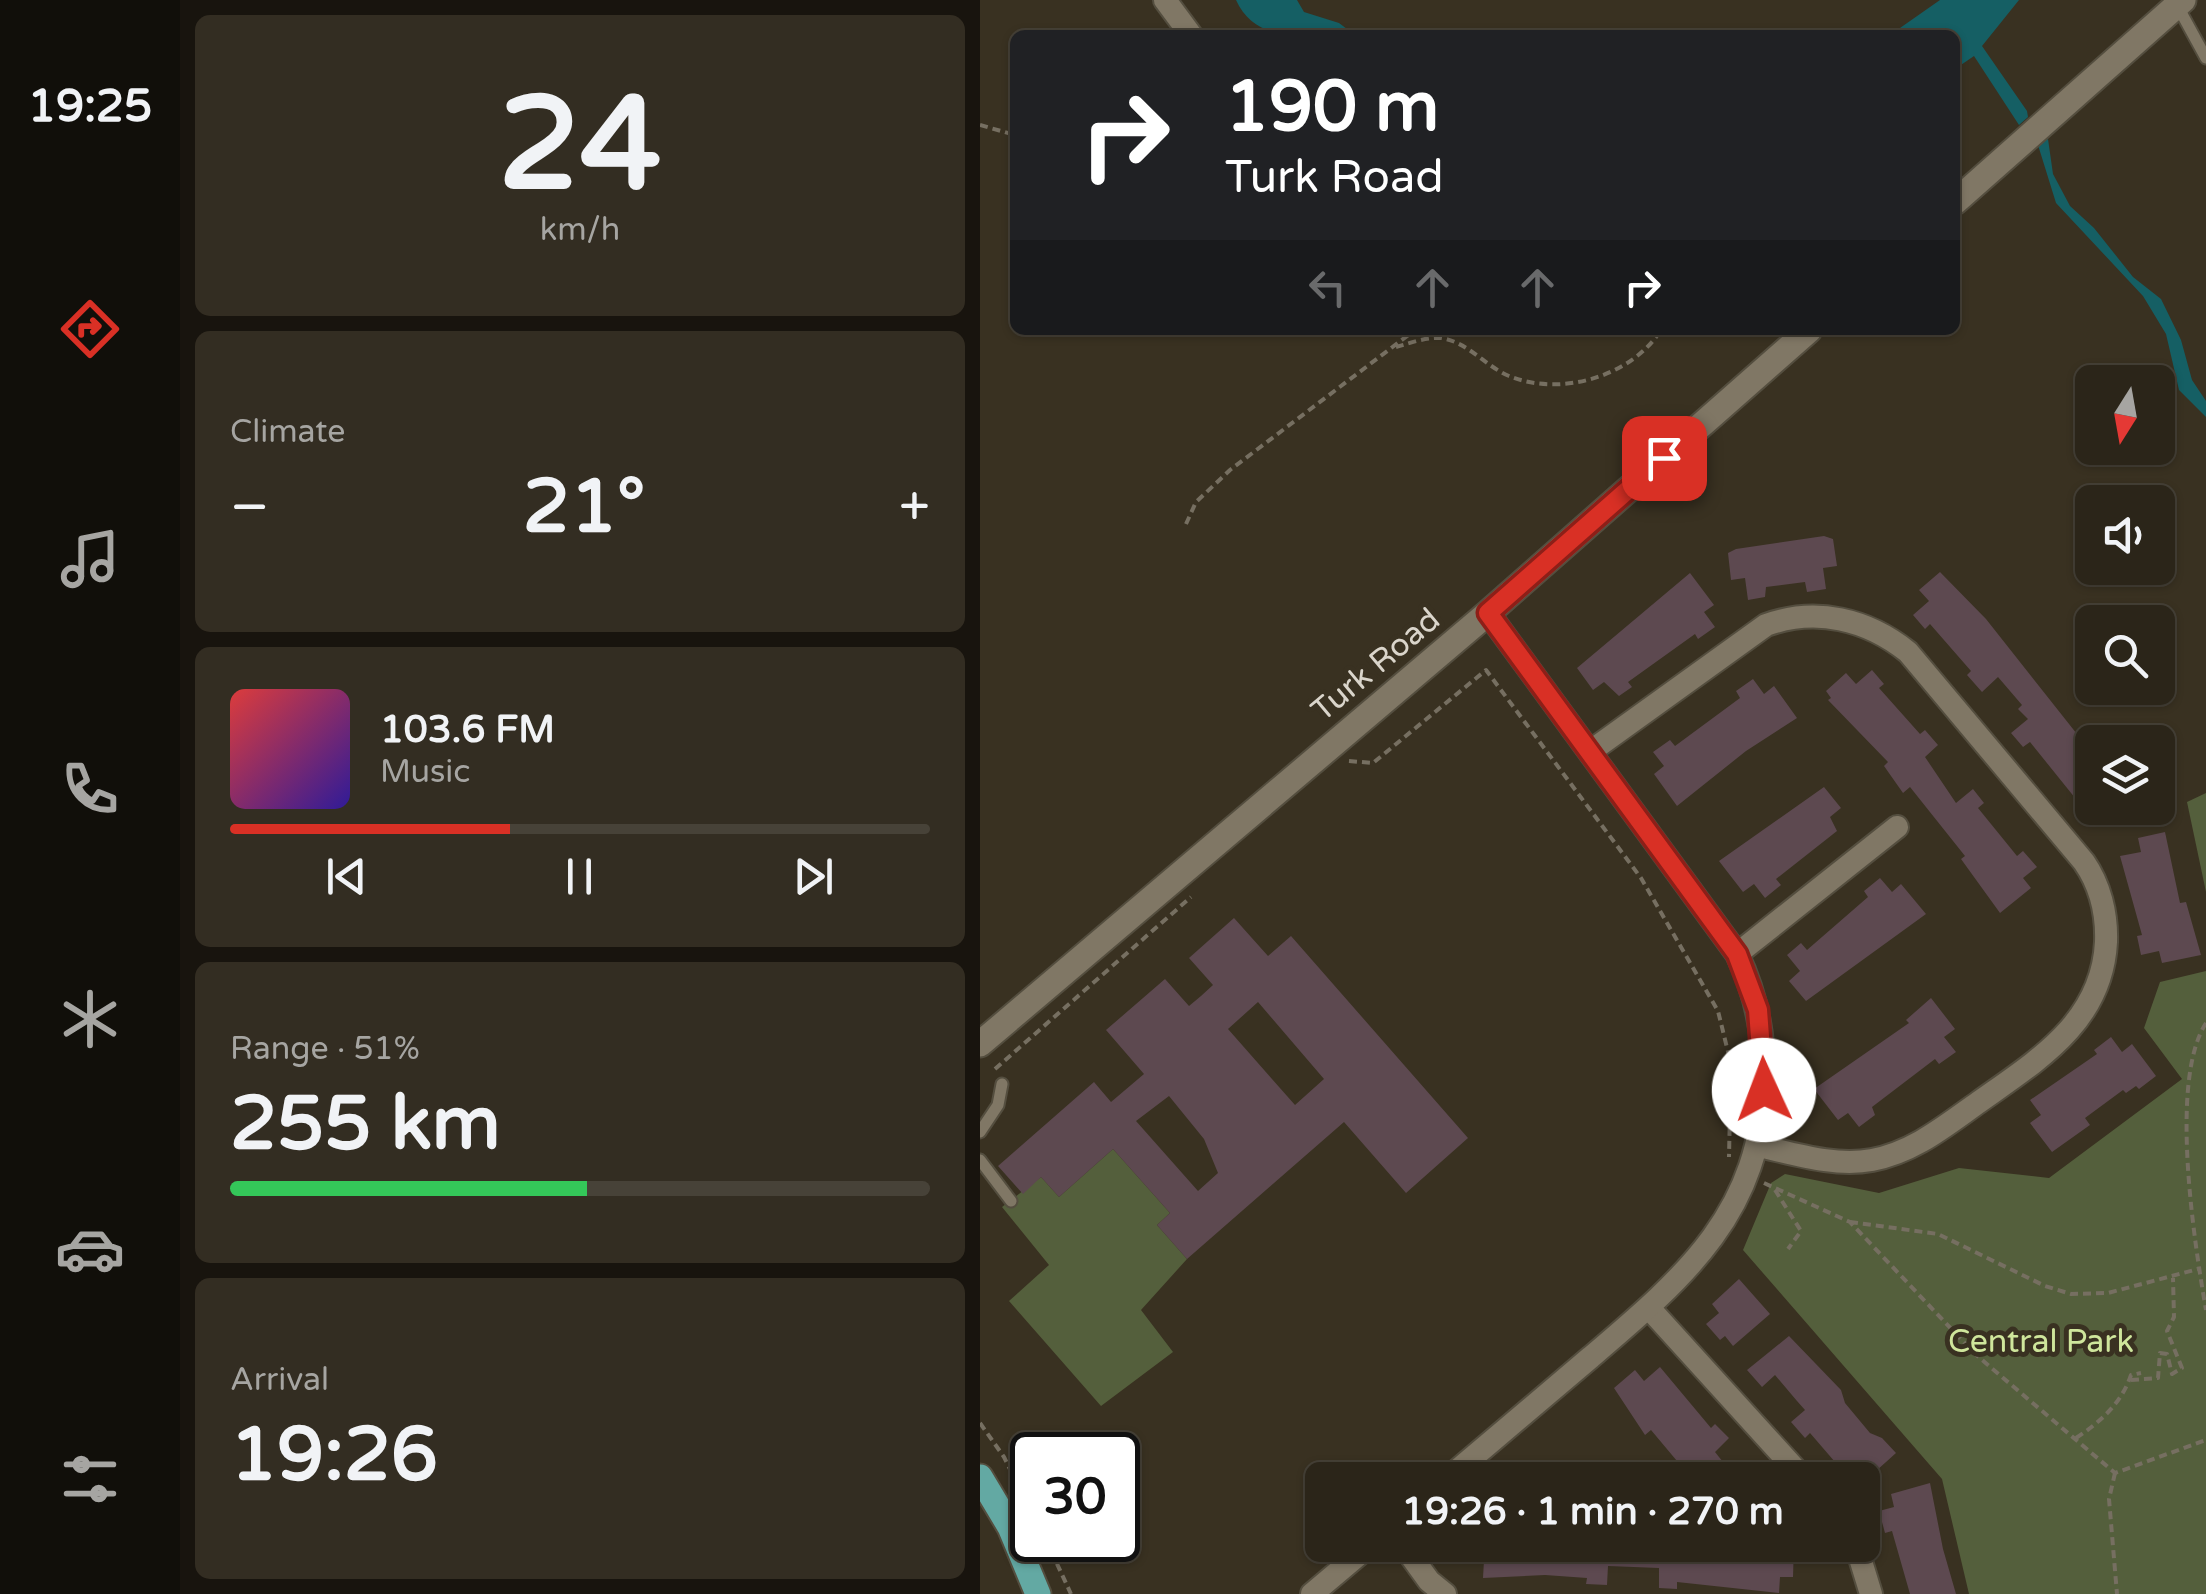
<!DOCTYPE html>
<html lang="en">
<head>
<meta charset="utf-8">
<style>
	body { margin:0; font-family:"Varela Round",sans-serif; background:#332d22; color:#f1f3f6; height:100vh; display:flex; flex-direction:column; font-size:38px; white-space:nowrap }
	* { box-sizing:border-box; margin:0 }
	p { font-size:32px; color:#a6a5a2 }
	.icon { flex:none; width:55px; height:55px; fill:none; stroke:currentColor; stroke-width:2; stroke-linecap:round; stroke-linejoin:round }
	.map { position:relative; flex:1; overflow:hidden }
	.details { display:flex; flex-direction:column; gap:15px; padding:15px; background:#18140e; width:800px }
	.details>* { flex:none }
	.banner { position:absolute; left:30px; top:30px; width:950px; height:305px; border-radius:15px; box-shadow:0 2px 8px #0004,0 0 0 2px #474238; background:#202124; color:#fff; overflow:hidden }
	.needle { width:65px; rotate:191deg }
	.fabs { position:absolute; left:1095px; top:365px; display:grid; gap:20px }
	.fabs a { display:grid; place-items:center; width:100px; height:100px; border-radius:15px; background:#2b2519; box-shadow:0 2px 8px #0004,0 0 0 2px #474238; font-size:50px }
	.speed { position:absolute; left:30px; top:1432px; display:flex; gap:20px; font-size:50px; font-weight:700; text-align:center }
	.speed>* { display:grid; place-content:center; width:130px; height:130px; border-radius:50%; background:#2b2519; box-shadow:0 2px 8px #0004,0 0 0 2px #474238; line-height:1 }
	.speed .limit { border:5px solid #111; border-radius:15px; background:#fff; color:#111 }
	.pin { position:absolute; display:grid; place-items:center; width:85px; height:85px; color:#fff; margin:-42px; border-radius:20px; box-shadow:0 5px 15px #0006 }
	.me { position:absolute; width:110px; margin:-55px; rotate:358deg; stroke-linejoin:round; filter:drop-shadow(0 0 8px #0008) }
	.turn { display:flex; align-items:center; gap:35px; height:210px; padding:0 50px; font-size:45px }
	.turn .icon { width:130px; height:130px; stroke-width:2.5 }
	.turn b { display:block; font-size:70px; line-height:85px }
	.lanes { display:flex; align-items:center; height:95px; padding:0 50px; background:#0003; justify-content:center; gap:50px; direction:ltr }
	.lanes .off { opacity:.35 }
	.big { font-size:75px; font-weight:700; line-height:1.1 }
	.details .card { flex:1; display:flex; flex-direction:column; justify-content:center; gap:15px; min-width:0; padding:0 35px; border-radius:15px; background:#332d22 }
	.details .dial { align-items:center; gap:0 }
	.dial b { font-size:130px; line-height:1 }
	.song { display:flex; align-items:center; gap:30px }
	.cover { width:120px; height:120px; border-radius:15px; background:linear-gradient(135deg,hsl(0 70% 55%),hsl(250 70% 35%)) }
	.played { height:10px; border-radius:5px; background:linear-gradient(90deg,#d93025 40%,#474238 40%) }
	.keys { display:flex; justify-content:space-around; direction:ltr }
	.heat { display:flex; justify-content:space-between; align-items:center; font-size:55px; direction:ltr }
	.charge { height:15px; border-radius:8px; background:linear-gradient(90deg,#34c759 51%,#474238 0) }
	.trip { position:absolute; left:325px; top:1462px; width:575px; height:100px; border-radius:15px; background:#2b2519; box-shadow:0 2px 8px #0004,0 0 0 2px #474238; font-weight:700; line-height:100px; text-align:center }
	main { display:flex; flex:1; min-height:0 }
	.tab-bar { display:flex; flex-direction:column; width:180px; justify-content:space-around; align-items:center; background:#110f0a; color:#a6a5a2 }
	.tab-bar .icon { width:70px; height:70px }
	.tab-bar .current { color:#d93025 }
	.tab-bar b { font-size:45px; color:#f1f3f6 }
	.map>svg:first-child { display:block }
	.green { fill:#545f3c }
	.water { fill:#155f64 }
	.building { fill:#5d4950; fill-rule:evenodd }
	.lines { fill:none; stroke-linecap:round; stroke-linejoin:round }
	.service-casing { stroke:#544e3f; stroke-width:15 }
	.minor-casing { stroke:#544e3f; stroke-width:26 }
	.tertiary-casing { stroke:#544e3f; stroke-width:29 }
	.primary-casing { stroke:#544e3f; stroke-width:29 }
	.path { stroke:#766f61; stroke-width:4; stroke-dasharray:8 5; stroke-linecap:butt }
	.service { stroke:#807765; stroke-width:11 }
	.minor { stroke:#807765; stroke-width:22 }
	.tertiary { stroke:#807765; stroke-width:25 }
	.primary { stroke:#63a9a3; stroke-width:25 }
	.route-casing { stroke:#8d1f18; stroke-width:25 }
	.route { stroke:#d93025; stroke-width:18 }
	.labels { text-anchor:middle; dominant-baseline:central; stroke-width:10; stroke-linejoin:round; paint-order:stroke }
	.street-label { font-size:32px; fill:#dad5cb; stroke:#393121 }
	.park-label { font-size:32px; fill:#cfe69c; stroke:#393121 }
</style>
</head>
<body>
<main>
<nav class="tab-bar">
<b>19:25</b>
<svg class="icon current" aria-label="directions" viewBox="0 0 24 24"><path d="M12 3l9 9-9 9-9-9zM9 14v-3h6M13 9l2 2-2 2"/></svg>
<svg class="icon" aria-label="music" viewBox="0 0 24 24"><path d="M9 18V5l10-2v13"/><circle cx="6" cy="18" r="3"/><circle cx="16" cy="16" r="3"/></svg>
<svg class="icon" aria-label="phone" viewBox="0 0 24 24"><path d="M5 4h4l2 5-3 2q2 4 5 5l2-3 5 2v4C11 20 4 13 5 4z"/></svg>
<svg class="icon" aria-label="climate" viewBox="0 0 24 24"><path d="M12 3v18M4 7l16 10M4 17L20 7"/></svg>
<svg class="icon" aria-label="car" viewBox="0 0 24 24"><path d="M5 17H2v-5l4-1 3-4h7l3 4 3 1v5h-3M9 17h6M6 11h13"/><circle cx="7" cy="17" r="2"/><circle cx="17" cy="17" r="2"/></svg>
<svg class="icon" aria-label="filters" viewBox="0 0 24 24"><path d="M4 7h16M4 17h16"/><circle cx="9" cy="7" r="2"/><circle cx="15" cy="17" r="2"/></svg>
</nav>
<section class="details">
<div class="card dial"><b>24</b><p>km/h</p></div>
<div class="card"><p>Climate</p>
<div class="heat"><a>−</a><b class="big">21°</b><a>+</a></div>
</div>
<div class="card">
<div class="song"><i class="cover"></i><div><b>103.6 FM</b><p>Music</p></div></div>
<div class="played"></div>
<div class="keys"><svg class="icon" aria-label="previous" viewBox="0 0 24 24"><path d="M18 5L8 12l10 7zM5 5v14"/></svg><svg class="icon" aria-label="pause" viewBox="0 0 24 24"><path d="M8 5v14M16 5v14"/></svg><svg class="icon" aria-label="next" viewBox="0 0 24 24"><path d="M6 5l10 7-10 7zM19 5v14"/></svg></div>
</div>
<div class="card"><p>Range · 51%</p><b class="big">255 km</b><div class="charge"></div></div>
<div class="card"><p>Arrival</p><b class="big">19:26</b></div>
</section>
<div class="map">
<svg width="1226" height="1594" viewBox="0 0 1226 1594">
	<rect width="100%" height="100%" fill="#393121"/>
	<!-- green -->
	<g class="green">
		<polygon points="1226,793 1226,892 1207,802"/>
		<polygon points="1226,971 1226,1594 989,1594 962,1479 763,1250 791,1183 805,1174 899,1193 979,1168 1069,1178 1202,1079 1164,1028 1180,982"/>
		<polygon points="133,1149 190,1213 177,1225 207,1259 161,1310 193,1352 121,1406 29,1301 69,1265 22,1207 61,1177 79,1197"/>
	</g>
	<!-- water -->
	<g class="water">
		<path d="M256,0H317L324,12L359,23L375,35C333,35 277,47 256,0Z"/>
		<polygon points="960,0 1039,0 1002,46 1047,111 1048,117 1039,125 994,56 975,69 975,35 910,35"/>
		<polygon points="1068,139 1073,174 1090,206 1114,228 1153,277 1181,299 1201,340 1212,380 1226,401 1226,417 1199,390 1186,334 1163,296 1076,203 1058,145"/>
	</g>
	<!-- building -->
	<g class="building">
		<polygon points="844,536 853,539 857,566 843,568 846,589 827,592 825,582 786,587 785,597 768,600 765,578 751,580 748,553 756,549"/>
		<polygon points="960,572 1006,619 1112,753 1112,819 1050,742 1043,747 1031,733 1048,719 1038,709 1042,705 1018,677 1002,692 987,675 991,671 950,624 945,629 933,615 949,601 939,590"/>
		<polygon points="710,573 734,605 724,612 735,627 718,639 715,634 648,682 652,687 639,696 624,682 613,690 597,668"/>
		<polygon points="892,670 904,684 899,688 940,734 945,730 958,745 945,757 976,803 993,789 1004,803 998,808 1037,856 1043,851 1057,867 1043,878 1051,888 1020,913 981,859 985,856 930,787 923,793 904,766 908,762 848,700 851,698 846,691 866,673 876,684"/>
		<polygon points="773,679 784,694 794,686 817,718 766,751 697,806 674,774 684,766 673,752 690,740 695,746 760,698 756,691"/>
		<polygon points="844,787 861,808 850,817 857,831 796,879 801,885 785,898 774,884 763,892 739,861"/>
		<polygon points="1185,832 1200,903 1206,902 1221,955 1182,963 1179,951 1161,955 1157,936 1162,935 1140,856 1161,852 1158,838"/>
		<polygon points="900,878 912,892 921,884 946,914 826,1001 809,981 820,971 807,955 821,943 827,950 888,897 884,891"/>
		<path d="M254,918L288,956L311,936L488,1138L426,1193L364,1122L207,1259L177,1225L190,1213L133,1149L79,1197L61,1177L43,1194L18,1166L114,1082L131,1102L164,1074L126,1030L185,979L209,1006L221,996L233,985L209,958ZM278,1002L344,1079L315,1105L248,1029ZM189,1096L224,1139L238,1173L218,1191L156,1121Z"/>
		<polygon points="951,998 975,1029 964,1037 976,1052 959,1064 955,1059 892,1107 895,1115 879,1127 868,1113 858,1120 834,1089 929,1023 926,1020"/>
		<polygon points="1131,1037 1142,1052 1152,1044 1176,1076 1159,1089 1156,1086 1146,1093 1143,1090 1105,1118 1110,1125 1072,1152 1050,1123 1061,1115 1050,1100 1117,1054 1114,1050"/>
		<polygon points="759,1279 790,1314 753,1346 745,1336 740,1340 726,1324 739,1313 732,1304"/>
		<polygon points="809,1336 861,1390 865,1403 890,1433 902,1438 916,1453 886,1480 878,1471 862,1480 850,1466 855,1462 830,1433 825,1438 811,1422 825,1410 817,1401 795,1375 782,1387 767,1370"/>
		<polygon points="680,1367 731,1428 735,1424 749,1438 735,1452 743,1462 723,1480 697,1461 671,1430 665,1435 634,1388 655,1370 664,1381"/>
		<polygon points="950,1483 963,1549 976,1594 930,1594 912,1531 905,1533 899,1511 914,1507 911,1494"/>
		<polygon points="463,1545 814,1545 813,1577 800,1577 799,1593 697,1582 697,1589 679,1588 679,1568 628,1566 627,1585 606,1584 607,1578 565,1575 503,1578 504,1560 463,1558"/>
	</g>
	<g class="lines">
		<defs>
			<g id="service">
				<polyline points="1197,5 1226,58"/>
				<polyline points="0,1132 18,1105 22,1084"/>
				<polyline points="0,1160 31,1201"/>
			</g>
			<g id="minor">
				<polyline points="185,0 211,35"/>
				<path d="M611,751L786,625C836,607 887,619 928,652L1104,862C1120,885 1127,914 1126,942C1122,1022 1058,1060 999,1102C965,1126 934,1152 892,1160C855,1167 815,1154 779,1146"/>
				<polyline points="757,954 917,827"/>
				<polyline points="669,1308 825,1480"/>
				<path d="M466,1480C515,1439 563,1398 611,1357C705,1277 783,1211 784,1079C784,1035 776,993 757,954L508,613"/>
				<polyline points="423,1545 449,1581 465,1594"/>
				<polyline points="876,1545 891,1594"/>
				<polyline points="332,1594 390,1545"/>
			</g>
			<g id="tertiary">
				<polyline points="975,202 1203,0"/>
				<polyline points="0,1044 508,613 829,330"/>
			</g>
			<polyline id="primary" points="0,1477 30,1527 58,1594"/>
		</defs>
		<!-- service casing -->
		<use href="#service" class="service-casing"/>
		<!-- minor casing -->
		<use href="#minor" class="minor-casing"/>
		<!-- tertiary casing -->
		<use href="#tertiary" class="tertiary-casing"/>
		<!-- primary casing -->
		<use href="#primary" class="primary-casing"/>
		<!-- path -->
		<g class="path">
			<polyline points="0,125 35,135"/>
			<path d="M416,347C430,343 446,337 461,338C488,342 505,366 529,376C580,397 651,377 681,330"/>
			<polyline points="206,524 216,502 250,470 435,330"/>
			<polyline points="369,761 393,763 506,670 661,878 738,1011 751,1064 749,1157"/>
			<path d="M1226,1023C1189,1080 1214,1241 1226,1310"/>
			<polyline points="15,1069 211,897"/>
			<polyline points="784,1183 870,1222 995,1354 1135,1473 1226,1440"/>
			<polyline points="795,1190 821,1231 808,1249"/>
			<polyline points="870,1222 958,1234 1065,1286 1091,1294 1128,1293 1218,1269"/>
			<polyline points="1151,1380 1178,1378 1180,1353 1187,1354 1192,1374 1202,1368 1187,1331 1194,1317 1193,1278"/>
			<polyline points="0,1423 24,1457 52,1514"/>
			<path d="M1096,1438C1122,1421 1142,1402 1151,1375L1161,1373"/>
			<polyline points="1135,1473 1129,1499 1137,1594"/>
			<polyline points="66,1540 91,1594"/>
		</g>
		<!-- service -->
		<use href="#service" class="service"/>
		<!-- minor -->
		<use href="#minor" class="minor"/>
		<!-- tertiary -->
		<use href="#tertiary" class="tertiary"/>
		<!-- primary -->
		<use href="#primary" class="primary"/>
	</g>
	<g class="lines">
		<defs>
			<polyline id="route" points="684,458 508,613 757,954 778,1010 784,1090"/>
		</defs>
		<!-- route casing -->
		<use href="#route" class="route-casing"/>
		<!-- route -->
		<use href="#route" class="route"/>
	</g>
	<g class="labels">
		<!-- street labels -->
		<g class="street-label">
			<text transform="translate(396 665) rotate(-40)">Turk Road</text>
		</g>
		<!-- park labels -->
		<g class="park-label">
			<text x="1061" y="1342">Central Park</text>
		</g>
	</g>
</svg>
<div class="fabs">
<a><svg class="needle" viewBox="-14 -14 28 28"><path d="M0-13l5 13h-10z" fill="#e53935"/><path d="M0 13l5-13h-10z" fill="#a6a5a2"/></svg></a>
<a><svg class="icon" aria-label="sound" viewBox="0 0 24 24"><path d="M4 9h4l5-4v14l-5-4H4zM17 9q2 3 0 6"/></svg></a>
<a><svg class="icon" aria-label="search" viewBox="0 0 24 24"><circle cx="10" cy="10" r="6"/><path d="M15 15l6 6"/></svg></a>
<a><svg class="icon" aria-label="layers" viewBox="0 0 24 24"><path d="M12 4l9 5-9 5-9-5zM3 14l9 5 9-5"/></svg></a>
</div>
<div class="speed"><div class="limit">30</div></div>
<div class="pin" style="left:684px;top:458px;background:#d93025"><svg class="icon" aria-label="arrive" viewBox="0 0 24 24"><path d="M6 21V4h12l-3 4 3 4H6"/></svg></div>
<svg class="me" style="left:784px;top:1090px" viewBox="-20 -20 40 40"><circle r="19" fill="#fff"/><path d="M0-13L10 11 0 6-10 11z" fill="#d93025"/></svg>
<div class="trip">19:26 · 1 min · 270 m</div>
<div class="banner">
<div class="turn"><svg class="icon" aria-label="right" viewBox="0 0 24 24"><path d="M7 20v-9h11M14 6l5 5-5 5"/></svg><div><b>190 m</b>Turk Road</div></div>
<div class="lanes"><svg class="icon off" aria-label="left" viewBox="0 0 24 24"><path d="M17 20v-9H6M10 6l-5 5 5 5"/></svg><svg class="icon off" aria-label="ahead" viewBox="0 0 24 24"><path d="M12 20V5M6 11l6-6 6 6"/></svg><svg class="icon off" aria-label="ahead" viewBox="0 0 24 24"><path d="M12 20V5M6 11l6-6 6 6"/></svg><svg class="icon" aria-label="right" viewBox="0 0 24 24"><path d="M7 20v-9h11M14 6l5 5-5 5"/></svg></div>
</div>
</div>
</main>
</body>
</html>
